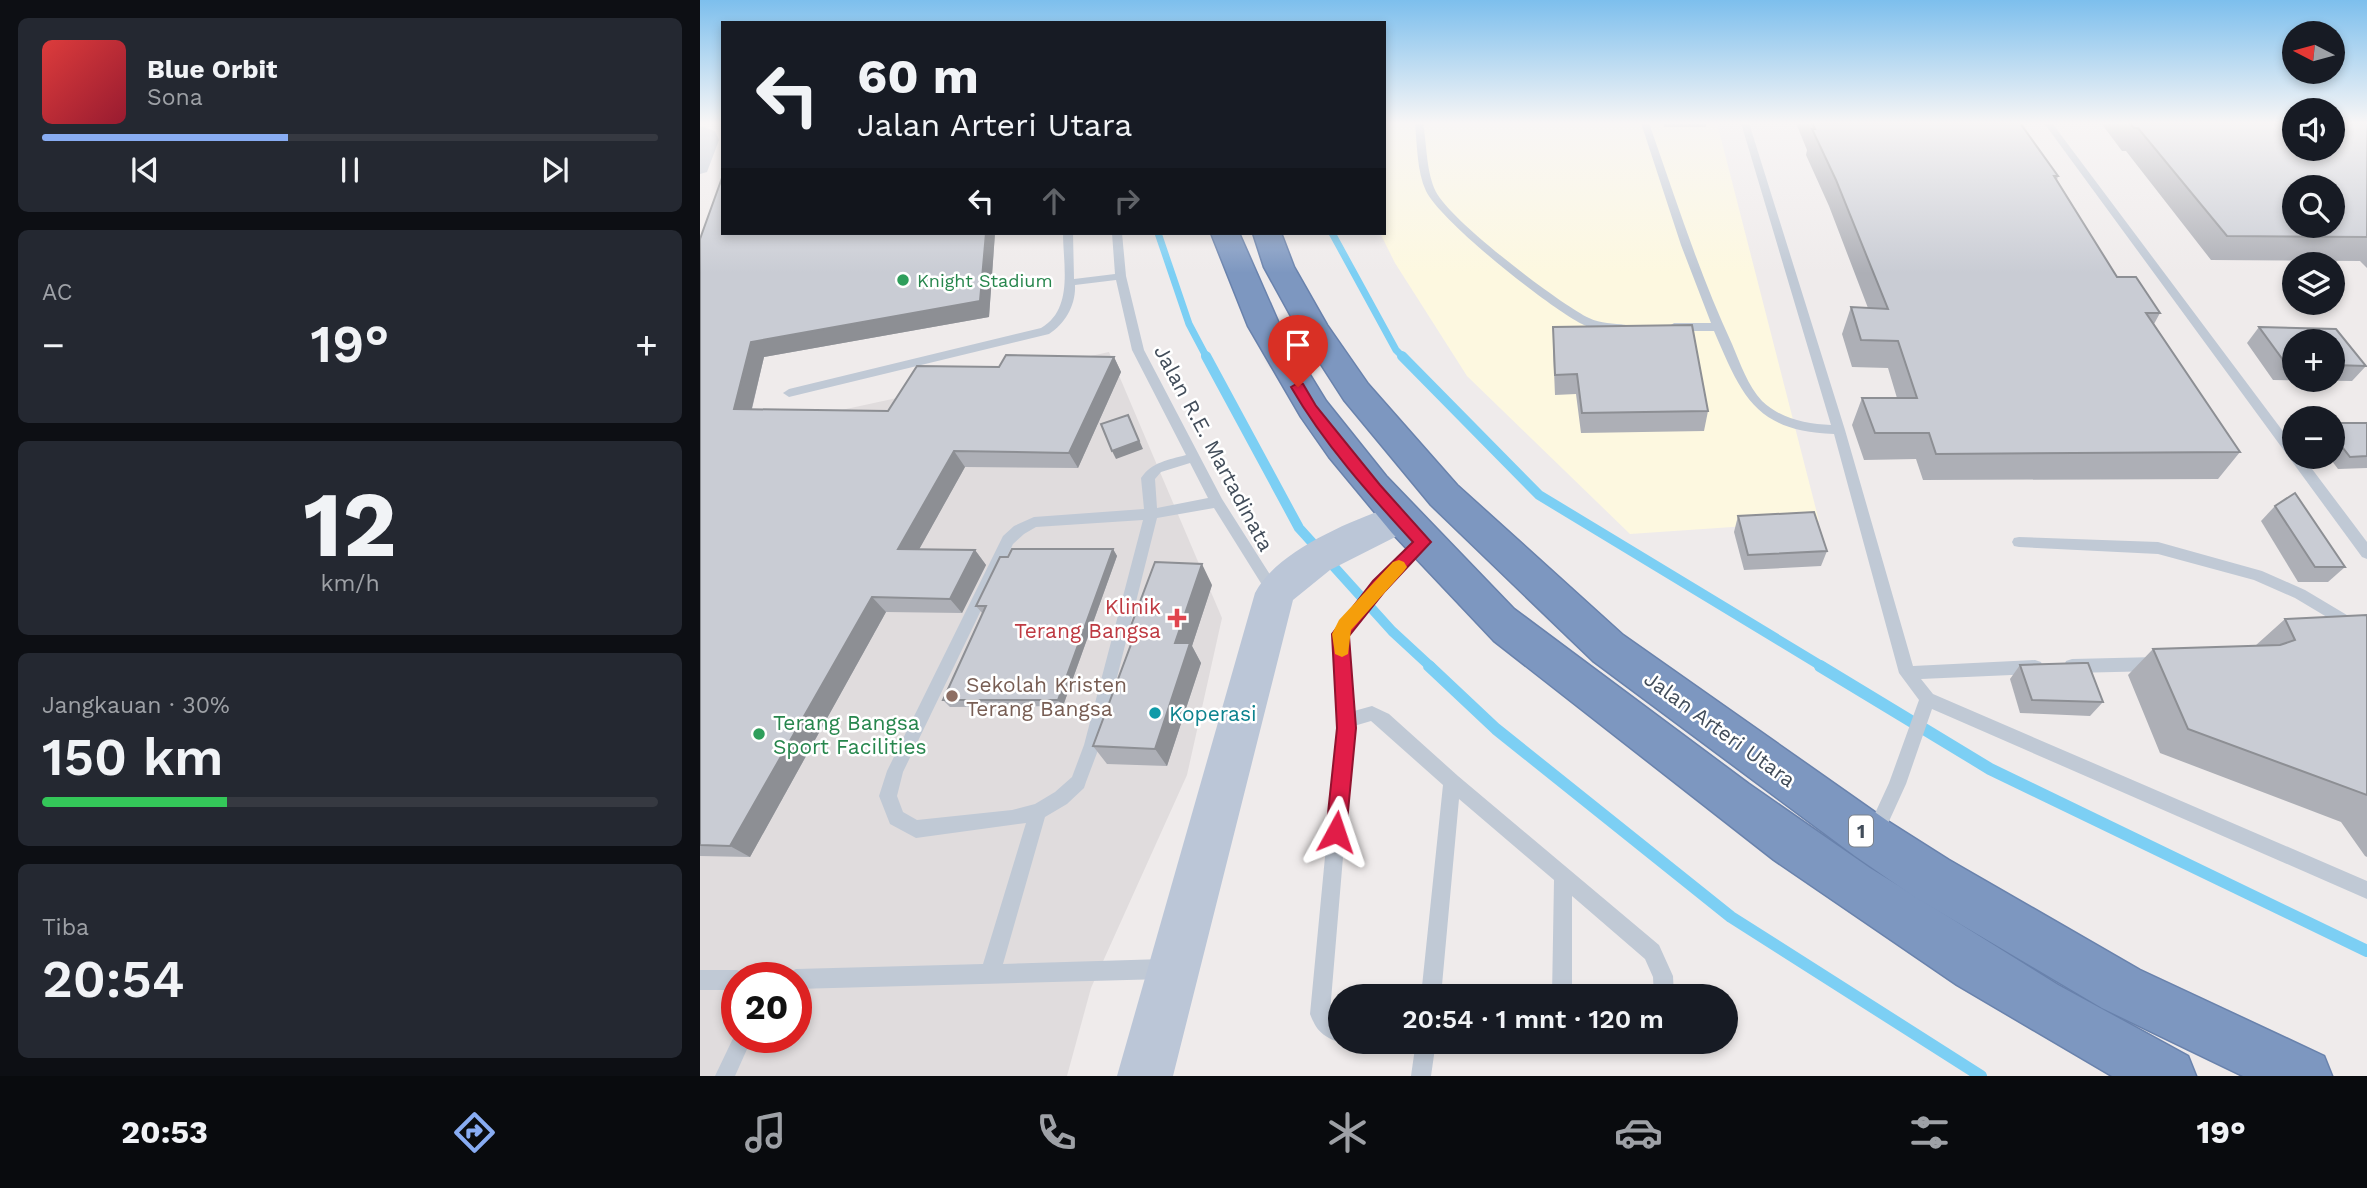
<!DOCTYPE html>
<html lang="id">
<head>
<meta charset="utf-8">
<style>
	body { margin:0; font-family:"Work Sans",sans-serif; background:#242831; color:#f1f3f6; height:100vh; display:flex; flex-direction:column; font-size:26px; white-space:nowrap }
	* { box-sizing:border-box; margin:0 }
	p { font-size:23px; color:#9ea1a6 }
	.icon { flex:none; width:38px; height:38px; fill:none; stroke:currentColor; stroke-width:2; stroke-linecap:round; stroke-linejoin:round }
	.map { position:relative; flex:1; overflow:hidden }
	.panel { display:flex; flex-direction:column; gap:18px; padding:18px; background:#0d0f14; width:700px }
	.panel>* { flex:none }
	.banner { position:absolute; left:21px; top:21px; width:665px; height:214px; border-radius:0px; box-shadow:0 4px 10px #0003; background:#171b24; color:#f1f3f6; overflow:hidden }
	.needle { width:46px; rotate:276deg }
	.fabs { position:absolute; left:1582px; top:21px; display:grid; gap:14px }
	.fabs a { display:grid; place-items:center; width:63px; height:63px; border-radius:50%; background:#171b24; box-shadow:0 4px 10px #0003; font-size:35px }
	.speed { position:absolute; left:21px; top:962px; display:flex; gap:14px; font-size:35px; font-weight:700; text-align:center }
	.speed>* { display:grid; place-content:center; width:91px; height:91px; border-radius:50%; background:#171b24; box-shadow:0 4px 10px #0003; line-height:1 }
	.speed .limit { border:10px solid #d22; background:#fff; color:#111 }
	.pin { position:absolute; display:grid; place-items:center; width:60px; height:60px; color:#fff; margin:-72px -30px; border-radius:50% 50% 50% 0; rotate:-45deg; box-shadow:0 0 7px #0007 }
	.pin .icon { rotate:45deg }
	.me { position:absolute; width:77px; margin:-38px; rotate:5deg; stroke-linejoin:round; filter:drop-shadow(0 0 5px #0008) }
	.turn { display:flex; align-items:center; gap:24px; height:147px; padding:0 21px; font-size:32px }
	.turn .icon { width:91px; height:91px; stroke-width:2.5 }
	.turn b { display:block; font-size:49px; line-height:60px }
	.lanes { display:flex; align-items:center; height:66px; padding:0 21px; background:#0003; justify-content:center; gap:35px; direction:ltr }
	.lanes .off { opacity:.35 }
	.big { font-size:52px; font-weight:600; line-height:1.1 }
	.panel .card { flex:1; display:flex; flex-direction:column; justify-content:center; gap:10px; min-width:0; padding:0 24px; border-radius:10px; background:#242831 }
	.panel .dial { align-items:center; gap:0 }
	.dial b { font-size:91px; line-height:1 }
	.song { display:flex; align-items:center; gap:21px }
	.cover { width:84px; height:84px; border-radius:10px; background:linear-gradient(135deg,hsl(0 70% 55%),hsl(350 70% 35%)) }
	.played { height:7px; border-radius:4px; background:linear-gradient(90deg,#88acf2 40%,#363941 40%) }
	.keys { display:flex; justify-content:space-around; direction:ltr }
	.heat { display:flex; justify-content:space-between; align-items:center; font-size:38px; direction:ltr }
	.charge { height:10px; border-radius:5px; background:linear-gradient(90deg,#34c759 30%,#363941 0) }
	.trip { position:absolute; left:628px; top:984px; width:410px; height:70px; border-radius:35px; background:#171b24; box-shadow:0 4px 10px #0003; font-weight:600; line-height:70px; text-align:center }
	.tab-bar { display:flex; height:112px; justify-content:space-around; align-items:center; background:#090b0e; color:#9ea1a6 }
	.tab-bar .icon { width:49px; height:49px }
	.tab-bar .on { color:#88acf2 }
	.tab-bar b { font-size:32px; color:#f1f3f6 }
	main { display:flex; flex:1; min-height:0 }
	.map>svg:first-child { display:block }
	.commercial { fill:#fdf8e0 }
	.education { fill:#e0dcdd; fill-rule:evenodd }
	.lines { fill:none; stroke-linecap:round; stroke-linejoin:round }
	.stream-far2 { stroke:#7ccff4; stroke-width:7 }
	.stream-far1 { stroke:#7ccff4; stroke-width:10 }
	.stream { stroke:#7ccff4; stroke-width:12 }
	.highway-casing { stroke:#6982ac; stroke-width:3 }
	.lane { fill:#c0c9d5; fill-rule:evenodd }
	.street { fill:#c0c9d5; fill-rule:evenodd }
	.secondary { fill:#bbc6d7; fill-rule:evenodd }
	.highway { fill:#7d97c0; fill-rule:evenodd }
	.wall { fill:#adafb6; fill-rule:evenodd }
	.shaded-wall { fill:#8d8f94 }
	.building { fill:#c9ccd4; stroke:#8d8f94; stroke-width:2; fill-rule:evenodd }
	.route { fill:#e11d48; stroke:#92132f; stroke-width:2 }
	.slow { fill:#f59e0b }
	.leisure-dot { fill:#2e9e5b; stroke:#fff; stroke-width:2.5 }
	.health-dot { fill:#e0444e; stroke:#fff; stroke-width:2.5 }
	.education-dot { fill:#8d6e63; stroke:#fff; stroke-width:2.5 }
	.culture-dot { fill:#0f9aa8; stroke:#fff; stroke-width:2.5 }
	.labels { text-anchor:middle; dominant-baseline:central; stroke-width:5; stroke-linejoin:round; paint-order:stroke }
	.far-leisure-label { font-size:18px; fill:#27864d; stroke:#fff; text-anchor:start }
	.shield { fill:#fff; stroke:#7b828c; stroke-width:2 }
	.shield-label { font-size:19px; font-weight:bold; fill:#424d5a }
	.street-label { font-size:21px; fill:#424d5a; stroke:#fff }
	.health-label { font-size:21px; fill:#be3a42; stroke:#fff; text-anchor:end }
	.education-label { font-size:21px; fill:#785e54; stroke:#fff; text-anchor:start }
	.culture-label { font-size:21px; fill:#0d838f; stroke:#fff; text-anchor:start }
	.leisure-label { font-size:21px; fill:#27864d; stroke:#fff; text-anchor:start }
</style>
</head>
<body>
<main>
<section class="panel">
<div class="card">
<div class="song"><i class="cover"></i><div><b>Blue Orbit</b><p>Sona</p></div></div>
<div class="played"></div>
<div class="keys"><svg class="icon" aria-label="previous" viewBox="0 0 24 24"><path d="M18 5L8 12l10 7zM5 5v14"/></svg><svg class="icon" aria-label="pause" viewBox="0 0 24 24"><path d="M8 5v14M16 5v14"/></svg><svg class="icon" aria-label="next" viewBox="0 0 24 24"><path d="M6 5l10 7-10 7zM19 5v14"/></svg></div>
</div>
<div class="card"><p>AC</p>
<div class="heat"><a>−</a><b class="big">19°</b><a>+</a></div>
</div>
<div class="card dial"><b>12</b><p>km/h</p></div>
<div class="card"><p>Jangkauan · 30%</p><b class="big">150 km</b><div class="charge"></div></div>
<div class="card"><p>Tiba</p><b class="big">20:54</b></div>
</section>
<div class="map">
<svg width="1667" height="1076" viewBox="0 0 1667 1076">
	<rect width="100%" height="100%" fill="#efebeb"/>
	<!-- commercial -->
	<polygon class="commercial" points="684,123 1017,123 1119,521 930,534 767,376 695,263 680,233 684,233"/>
	<!-- education -->
	<path class="education" d="M409,352L522,618L487,775L391,988L367,1076H0V510L45,431ZM37,978H96V1038H37Z"/>
	<g class="lines">
		<!-- stream-far2 -->
		<g class="stream-far2">
			<polyline points="458,233 489,324 507,358"/>
			<polyline points="632,233 696,350 704,358"/>
		</g>
		<!-- stream-far1 -->
		<g class="stream-far1">
			<polyline points="506,356 599,528 692,631 731,667"/>
			<polyline points="702,356 839,495 1123,667"/>
		</g>
		<!-- stream -->
		<g class="stream">
			<polyline points="729,666 796,729 1031,917 1281,1076"/>
			<polyline points="1120,666 1290,769 1667,951"/>
		</g>
		<defs>
			<g id="highway">
				<polygon points="511,233 539,233 580,326 626,401 686,476 814,609 1049,784 1170,868 1358,985 1488,1056 1496,1076 1412,1076 1257,985 1074,860 794,641 692,533 629,457 601,417 548,326"/>
				<polygon points="553,233 581,233 594,267 627,325 668,384 757,485 923,635 1189,822 1249,860 1440,970 1624,1056 1632,1076 1543,1076 1402,1008 1213,896 1155,856 893,661 731,505 644,400 597,327 564,267"/>
			</g>
		</defs>
		<!-- highway casing -->
		<use href="#highway" class="highway-casing"/>
		<!-- lane -->
		<g class="lane">
			<path d="M715,123H723C727,145 726,172 736,192C752,222 857,302 889,318C901,324 913,323 926,325V331C912,333 897,330 884,325C852,310 741,222 726,191C717,172 717,144 715,123Z"/>
			<path d="M941,123H949C975,197 999,273 1032,344C1040,363 1048,386 1062,401C1081,419 1106,424 1131,425L1041,123H1049L1145,430L1213,666L1335,660L1341,662L1343,667L1341,672L1335,674L1221,679L1233,694L1667,881V899L1232,709L1206,784L1180,841L1174,844L1168,841L1165,835L1189,783L1219,700L1199,673L1134,434C1055,431 1042,396 1014,331H974L968,327L974,323H1011L981,245Z"/>
			<polygon points="1344,123 1352,123 1594,446 1594,457 1603,457 1667,542 1667,559 1662,557"/>
			<path d="M363,233H373L374,279L415,274L412,233H422L426,276L444,350L522,499L581,592L579,596H569L514,508L457,518L400,745L386,782L384,788L367,804L345,817L303,964L464,959L471,962L474,969L471,976L464,979L96,989V978H87L89,972L96,969L283,964L326,823L216,838L190,824L179,796L187,771L303,536L314,526L334,517L444,509L441,478C452,462 468,460 486,455L432,350L416,280L375,285C376,305 365,324 349,334L89,397L83,393L89,389L341,328C374,309 363,265 363,233ZM490,463L508,498L457,508L455,479L461,472ZM443,520L384,745L372,777L355,792L335,804L312,810L217,820L203,812L197,796L203,772L313,544L324,534L336,527Z"/>
			<path d="M723,537L728,538L730,542L728,546L684,590L649,636L654,711L672,706L689,714L758,776L959,945L973,976L974,996H954L953,977L945,959L872,896V996H852L854,880L759,799L741,996H721L743,785L671,721L654,726L630,1012L640,1023V1041H644L640,1043C623,1036 617,1032 610,1014L638,721L633,634L674,582L718,538Z"/>
			<polygon points="1319,537 1458,542 1562,571 1605,590 1667,627 1667,641 1595,598 1554,580 1458,554 1319,547 1314,546 1312,542 1314,538"/>
			<polygon points="1457,657 1462,659 1465,664 1462,669 1457,671 1372,673 1366,671 1364,666 1366,661 1372,659"/>
			<polygon points="0,970 37,970 44,973 46,978 37,978 37,990 0,990"/>
			<polygon points="37,1030 37,1038 52,1038 35,1076 15,1076"/>
			<polygon points="716,1041 736,1041 731,1076 711,1076"/>
		</g>
		<!-- street -->
		<polygon class="street" points="0,126 15,131 19,140 7,172 0,174"/>
		<!-- secondary -->
		<path class="secondary" d="M700,504L713,508L719,518L713,528L630,570L593,600L473,1076H417L555,593C577,550 656,518 700,504Z"/>
		<!-- highway -->
		<use href="#highway" class="highway"/>
	</g>
	<!-- wall -->
	<g class="wall">
		<polygon points="963,123 1006,123 1006,127 964,127"/>
		<polygon points="1096,123 1320,123 1358,176 1357,180 1417,277 1460,313 1454,324 1540,452 1518,479 1223,480 1216,459 1164,460 1152,425 1162,398 1197,398 1188,368 1152,367 1142,334 1151,307 1168,308 1129,206 1106,155 1107,150"/>
		<polygon points="1401,123 1667,123 1667,268 1660,261 1511,260 1426,151 1422,151"/>
		<polygon points="23,233 295,233 289,317 64,357 52,409 188,411 299,367 414,357 421,372 378,468 265,467 219,549 275,550 286,565 262,613 186,612 50,857 0,856 0,239"/>
		<polygon points="853,327 1008,411 1004,431 881,433 876,394 855,395 853,347"/>
		<path d="M1559,327L1636,329L1666,366L1652,381L1573,380L1547,343ZM1594,341H1633V380H1594Z"/>
		<polygon points="1633,423 1667,423 1667,468 1638,469 1629,457 1633,457"/>
		<polygon points="1575,506 1645,567 1628,582 1598,582 1561,521"/>
		<polygon points="1038,516 1127,551 1121,566 1044,570 1034,532"/>
		<polygon points="413,549 417,556 363,706 250,707 243,700 282,613 276,606 308,557"/>
		<polygon points="512,585 492,646 501,663 467,766 407,764 393,746 433,638 429,631"/>
		<polygon points="1667,615 1667,857 1665,856 1641,822 1460,753 1428,675 1453,649 1555,646 1585,619"/>
		<polygon points="1320,665 1403,702 1390,716 1320,713 1310,679"/>
	</g>
	<!-- shaded-wall -->
	<g class="shaded-wall">
		<polygon points="286,233 295,233 289,317 64,357 48,424 34,409 51,342"/>
		<polygon points="414,357 421,372 378,468 369,453"/>
		<polygon points="428,415 443,449 416,459 412,451"/>
		<polygon points="254,451 265,467 211,564 198,549"/>
		<polygon points="413,549 417,556 363,706 358,700"/>
		<polygon points="275,550 286,565 262,613 250,599"/>
		<polygon points="502,564 512,585 492,646 501,663 467,766 455,749 475,643"/>
		<polygon points="172,597 186,612 50,857 30,846"/>
	</g>
	<!-- building -->
	<g class="building">
		<polygon points="1112,123 1320,123 1358,176 1354,176 1417,277 1436,277 1460,313 1446,313 1540,452 1236,454 1229,433 1175,433 1162,398 1217,398 1198,341 1161,340 1151,307 1188,309 1136,180 1112,129 1115,129"/>
		<path d="M1430,123H1594V149H1633V123H1667V237L1527,236L1438,128H1434ZM1594,187H1633V226H1594Z"/>
		<polygon points="23,175 23,233 286,233 280,301 51,342 34,409 188,411 217,366 299,367 306,355 414,357 369,453 254,451 198,549 275,550 250,599 172,597 30,846 0,845 0,239"/>
		<polygon points="992,325 1008,411 882,413 877,374 855,375 853,327"/>
		<polygon points="1559,327 1636,329 1666,366 1633,365 1633,341 1594,341 1594,364 1586,364"/>
		<polygon points="428,415 439,441 412,451 401,424"/>
		<polygon points="1633,423 1667,423 1667,456 1650,457 1633,435"/>
		<polygon points="1595,493 1645,567 1615,567 1575,506"/>
		<polygon points="1114,512 1127,551 1048,555 1038,516"/>
		<polygon points="312,549 413,549 358,700 243,700 286,606 276,606 300,557 308,557"/>
		<polygon points="455,562 502,564 475,643 490,643 455,749 393,746 436,631 429,631"/>
		<polygon points="1667,615 1667,795 1488,729 1453,649 1580,645 1595,640 1585,619"/>
		<polygon points="1383,663 1388,663 1403,702 1332,700 1320,665"/>
	</g>
	<!-- sky -->
	<linearGradient id="sky" x2="0" y2="1"><stop stop-color="#7dbfed"/><stop offset="0.45" stop-color="#f8f6f6"/><stop offset="1" stop-color="#f8f6f6" stop-opacity="0"/></linearGradient>
	<rect width="1667" height="273" fill="url(#sky)"/>
	<!-- route -->
	<path class="route" d="M598,383L603,384L616,406L680,485L731,542L685,591L649,636L656,728L646,832L644,839L636,842L629,839L626,832L637,728L632,634L673,581L713,542C669,494 624,444 591,387Z"/>
	<!-- slow -->
	<polygon class="slow" points="699,560 704,562 707,567 704,571 651,630 648,654 642,657 635,654 632,634 639,620 693,562"/>
	<!-- markers -->
	<g class="leisure-dot">
		<circle cx="203" cy="280" r="7"/>
		<circle cx="59" cy="734" r="7"/>
	</g>
	<path class="health-dot" d="M473.5 607.5h7v7h7v7h-7v7h-7v-7h-7v-7h7z"/>
	<circle class="education-dot" cx="252" cy="696" r="7"/>
	<circle class="culture-dot" cx="455" cy="713" r="7"/>
	<g class="labels">
		<!-- far-leisure labels -->
		<g class="far-leisure-label">
			<text x="217" y="280">Knight Stadium</text>
		</g>
		<!-- shield labels -->
		<rect class="shield" x="1149" y="815.5" width="24" height="31" rx="5"/>
		<g class="shield-label">
			<text x="1161" y="831">1</text>
		</g>
		<!-- street labels -->
		<g class="street-label">
			<text transform="translate(514 448) rotate(62)">Jalan R.E. Martadinata</text>
			<text transform="translate(1020 729) rotate(36)">Jalan Arteri Utara</text>
		</g>
		<!-- health labels -->
		<g class="health-label">
			<text x="461" y="606">Klinik<tspan x="461" dy="24">Terang Bangsa</tspan></text>
		</g>
		<!-- education labels -->
		<g class="education-label">
			<text x="266" y="684">Sekolah Kristen<tspan x="266" dy="24">Terang Bangsa</tspan></text>
		</g>
		<!-- culture labels -->
		<g class="culture-label">
			<text x="469" y="713">Koperasi</text>
		</g>
		<!-- leisure labels -->
		<g class="leisure-label">
			<text x="73" y="722">Terang Bangsa<tspan x="73" dy="24">Sport Facilities</tspan></text>
		</g>
	</g>
</svg>
<div class="fabs">
<a><svg class="needle" viewBox="-14 -14 28 28"><path d="M0-13l5 13h-10z" fill="#e53935"/><path d="M0 13l5-13h-10z" fill="#9ea1a6"/></svg></a>
<a><svg class="icon" aria-label="sound" viewBox="0 0 24 24"><path d="M4 9h4l5-4v14l-5-4H4zM17 9q2 3 0 6"/></svg></a>
<a><svg class="icon" aria-label="search" viewBox="0 0 24 24"><circle cx="10" cy="10" r="6"/><path d="M15 15l6 6"/></svg></a>
<a><svg class="icon" aria-label="layers" viewBox="0 0 24 24"><path d="M12 4l9 5-9 5-9-5zM3 14l9 5 9-5"/></svg></a>
<a>+</a>
<a>−</a>
</div>
<div class="speed"><div class="limit">20</div></div>
<div class="pin" style="left:598px;top:387px;background:#d93025"><svg class="icon" aria-label="arrive" viewBox="0 0 24 24"><path d="M6 21V4h12l-3 4 3 4H6"/></svg></div>
<svg class="me" style="left:636px;top:832px" viewBox="-20 -20 40 40"><path d="M0-17L14 15 0 8-14 15z" fill="#e11d48" stroke="#fff" stroke-width="4"/></svg>
<div class="trip">20:54 · 1 mnt · 120 m</div>
<div class="banner">
<div class="turn"><svg class="icon" aria-label="left" viewBox="0 0 24 24"><path d="M17 20v-9H6M10 6l-5 5 5 5"/></svg><div><b>60 m</b>Jalan Arteri Utara</div></div>
<div class="lanes"><svg class="icon" aria-label="left" viewBox="0 0 24 24"><path d="M17 20v-9H6M10 6l-5 5 5 5"/></svg><svg class="icon off" aria-label="ahead" viewBox="0 0 24 24"><path d="M12 20V5M6 11l6-6 6 6"/></svg><svg class="icon off" aria-label="right" viewBox="0 0 24 24"><path d="M7 20v-9h11M14 6l5 5-5 5"/></svg></div>
</div>
</div>
</main>
<nav class="tab-bar">
<b>20:53</b>
<svg class="icon on" aria-label="directions" viewBox="0 0 24 24"><path d="M12 3l9 9-9 9-9-9zM9 14v-3h6M13 9l2 2-2 2"/></svg>
<svg class="icon" aria-label="music" viewBox="0 0 24 24"><path d="M9 18V5l10-2v13"/><circle cx="6" cy="18" r="3"/><circle cx="16" cy="16" r="3"/></svg>
<svg class="icon" aria-label="phone" viewBox="0 0 24 24"><path d="M5 4h4l2 5-3 2q2 4 5 5l2-3 5 2v4C11 20 4 13 5 4z"/></svg>
<svg class="icon" aria-label="climate" viewBox="0 0 24 24"><path d="M12 3v18M4 7l16 10M4 17L20 7"/></svg>
<svg class="icon" aria-label="car" viewBox="0 0 24 24"><path d="M5 17H2v-5l4-1 3-4h7l3 4 3 1v5h-3M9 17h6M6 11h13"/><circle cx="7" cy="17" r="2"/><circle cx="17" cy="17" r="2"/></svg>
<svg class="icon" aria-label="filters" viewBox="0 0 24 24"><path d="M4 7h16M4 17h16"/><circle cx="9" cy="7" r="2"/><circle cx="15" cy="17" r="2"/></svg>
<b>19°</b>
</nav>
</body>
</html>
